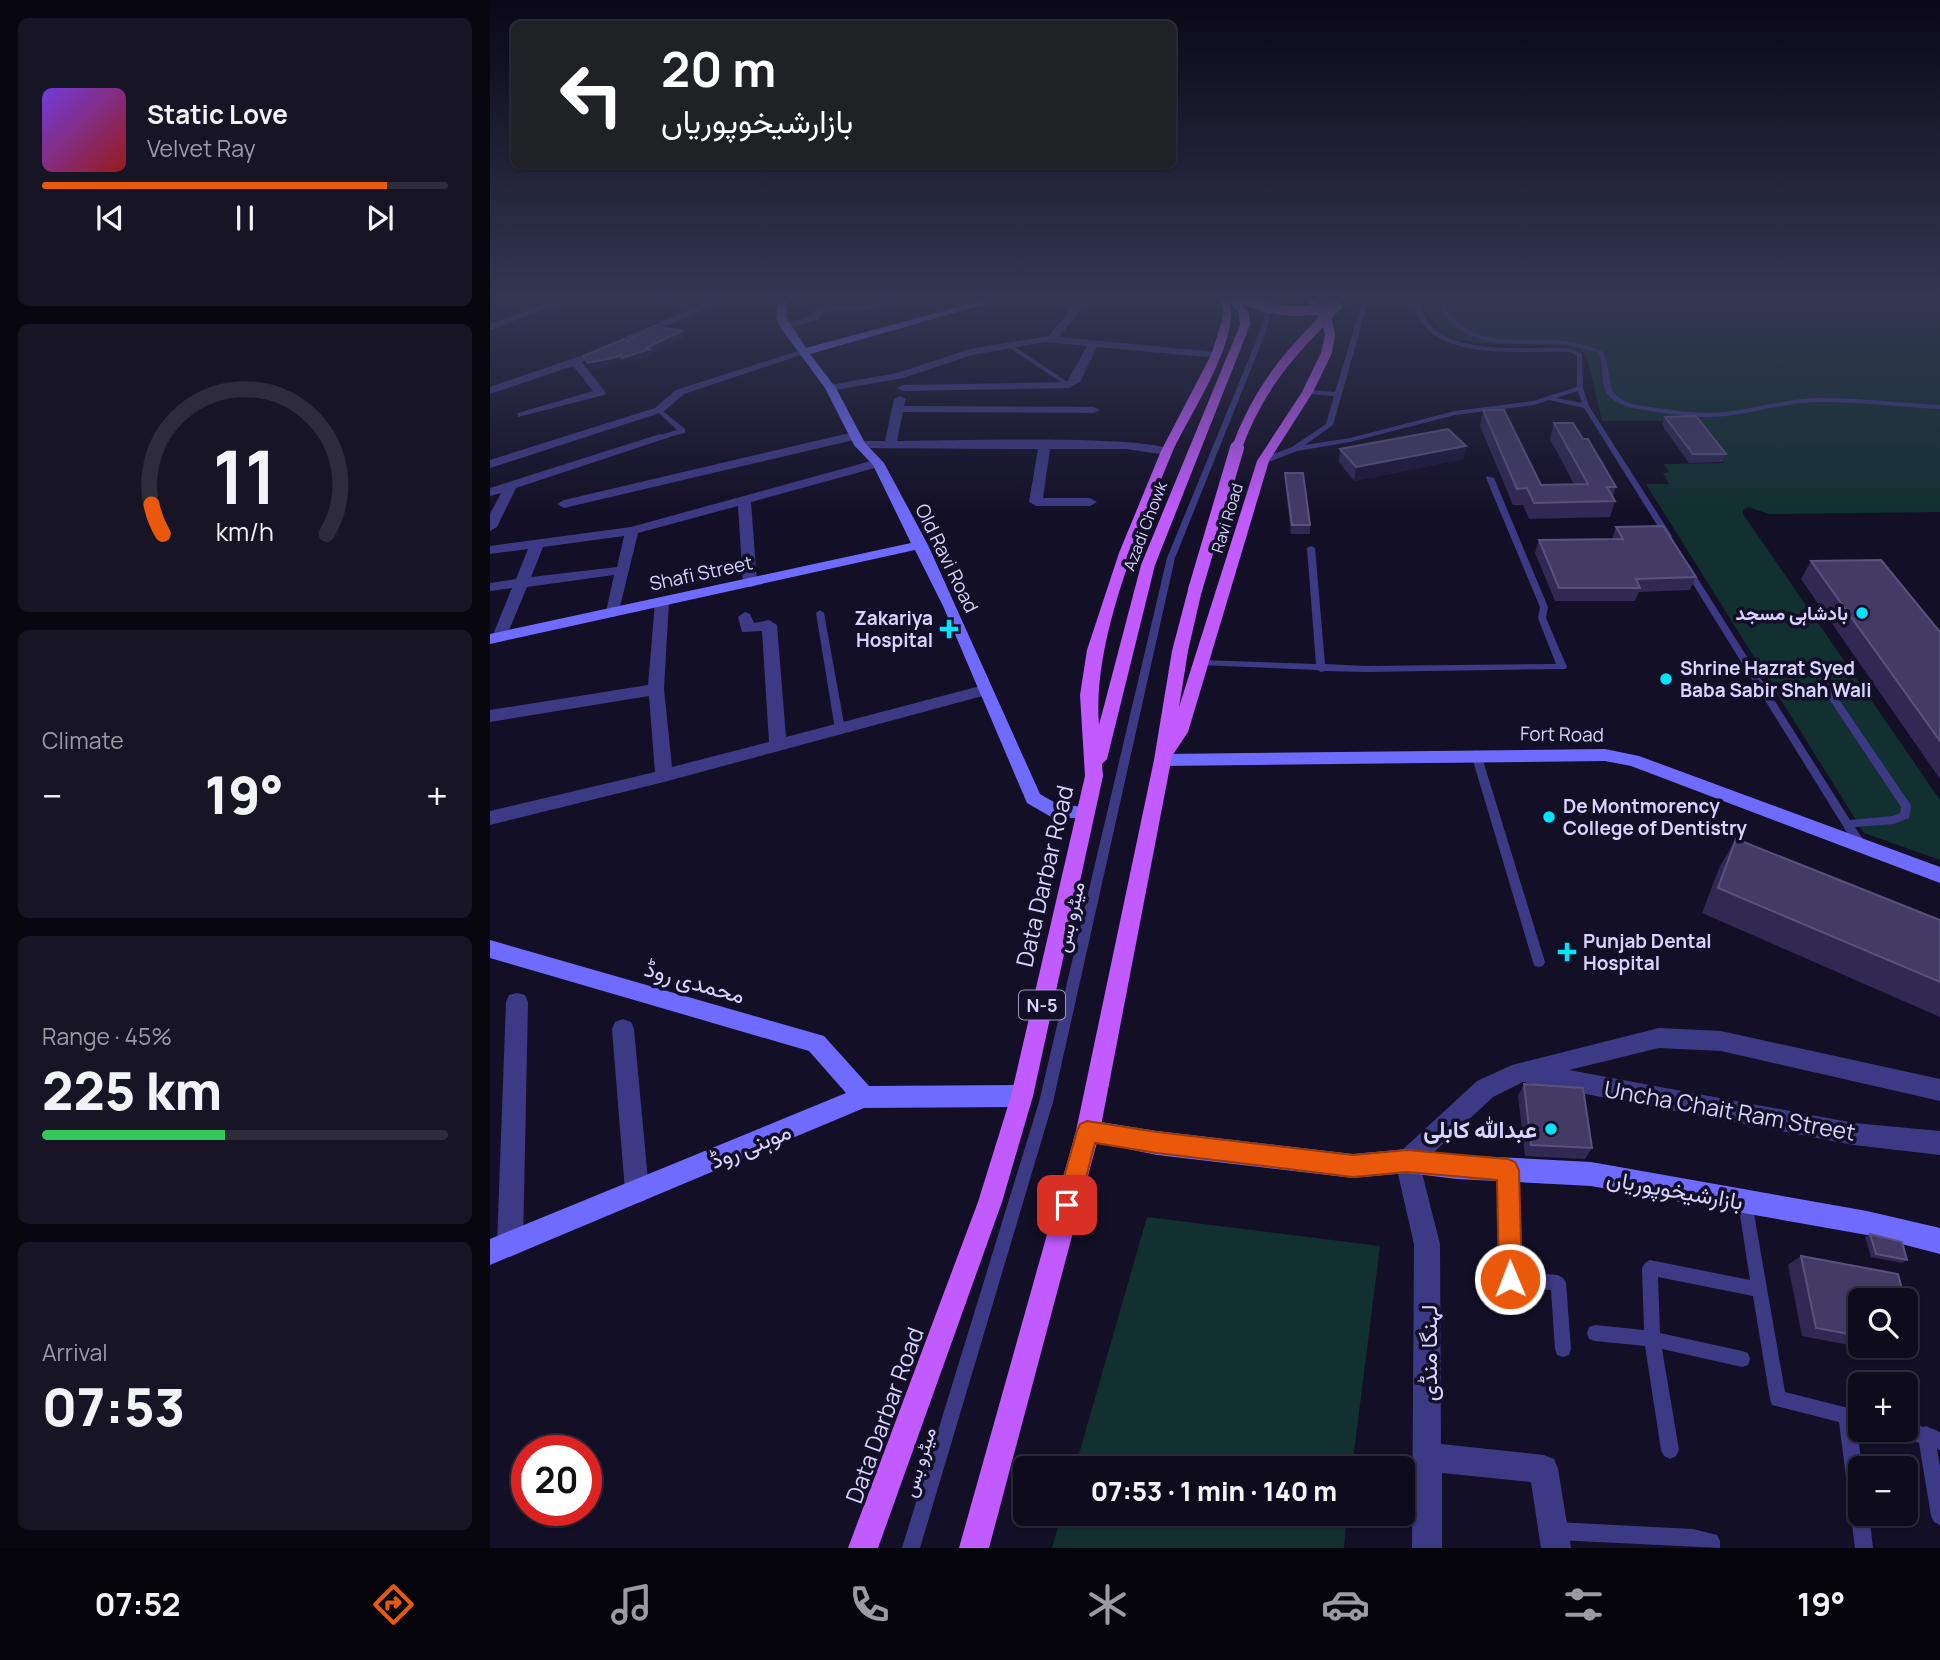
<!DOCTYPE html>
<html lang="en">
<head>
<meta charset="utf-8">
<style>
	body { margin:0; font-family:Manrope,Vazirmatn,sans-serif; background:#171425; color:#f1f3f6; height:100vh; display:flex; flex-direction:column; font-size:26px; white-space:nowrap }
	* { box-sizing:border-box; margin:0 }
	p { font-size:23px; color:#9b9ba3 }
	.icon { flex:none; width:38px; height:38px; fill:none; stroke:currentColor; stroke-width:2; stroke-linecap:round; stroke-linejoin:round }
	.map { position:relative; flex:1; overflow:hidden }
	.side { display:flex; flex-direction:column; gap:18px; padding:18px; background:#08060f; width:490px }
	.side>* { flex:none }
	.guide { position:absolute; left:21px; top:21px; width:665px; height:147px; border-radius:10px; box-shadow:0 2px 5px #0004,0 0 0 2px #2e2b3b; background:#202124; color:#fff; overflow:hidden }
	.controls { position:absolute; left:1358px; top:1288px; display:grid; gap:14px }
	.controls a { display:grid; place-items:center; width:70px; height:70px; border-radius:10px; background:#0e0b1c; box-shadow:0 2px 5px #0004,0 0 0 2px #2e2b3b; font-size:35px }
	.speed { position:absolute; left:21px; top:1435px; display:flex; gap:14px; font-size:35px; font-weight:700; text-align:center }
	.speed>* { display:grid; place-content:center; width:91px; height:91px; border-radius:50%; background:#0e0b1c; box-shadow:0 2px 5px #0004,0 0 0 2px #2e2b3b; line-height:1 }
	.speed .limit { border:10px solid #d22; background:#fff; color:#111 }
	.pin { position:absolute; display:grid; place-items:center; width:60px; height:60px; color:#fff; margin:-30px; border-radius:14px; box-shadow:0 4px 10px #0006 }
	.me { position:absolute; width:77px; margin:-38px; rotate:359deg; stroke-linejoin:round; filter:drop-shadow(0 0 5px #0008) }
	.turn { display:flex; align-items:center; gap:24px; height:147px; padding:0 35px; font-size:32px }
	.turn .icon { width:91px; height:91px; stroke-width:2.5 }
	.turn b { display:block; font-size:49px; line-height:60px }
	.big { font-size:52px; font-weight:800; line-height:1.1 }
	.side .widget { flex:1; display:flex; flex-direction:column; justify-content:center; gap:10px; min-width:0; padding:0 24px; border-radius:10px; background:#171425 }
	.side .dial { align-items:center; gap:0 }
	.dial svg { height:182px; overflow:visible; fill:none; stroke:#2e2b3b; stroke-width:7; stroke-linecap:round; text-anchor:middle }
	.dial text { fill:#f1f3f6; stroke:none }
	.song { display:flex; align-items:center; gap:21px }
	.cover { width:84px; height:84px; border-radius:10px; background:linear-gradient(135deg,hsl(260 70% 55%),hsl(0 70% 35%)) }
	.played { height:7px; border-radius:4px; background:linear-gradient(90deg,#ea580c 85%,#2e2b3b 85%) }
	.keys { display:flex; justify-content:space-around; direction:ltr }
	.heat { display:flex; justify-content:space-between; align-items:center; font-size:38px; direction:ltr }
	.charge { height:10px; border-radius:5px; background:linear-gradient(90deg,#34c759 45%,#2e2b3b 0) }
	.trip { position:absolute; left:523px; top:1456px; width:402px; height:70px; border-radius:10px; background:#0e0b1c; box-shadow:0 2px 5px #0004,0 0 0 2px #2e2b3b; font-weight:800; line-height:70px; text-align:center }
	.dock { display:flex; height:112px; justify-content:space-around; align-items:center; background:#06040b; color:#9b9ba3 }
	.dock .icon { width:49px; height:49px }
	.dock .selected { color:#ea580c }
	.dock b { font-size:32px; color:#f1f3f6 }
	main { display:flex; flex:1; min-height:0 }
	.map>svg:first-child { display:block }
	.green { fill:#12302f }
	.lines { fill:none; stroke-linecap:round; stroke-linejoin:round }
	.lane { fill:#3d3a85; fill-rule:evenodd }
	.street { fill:#3d3a85; fill-rule:evenodd }
	.secondary { fill:#6f6bff; fill-rule:evenodd }
	.primary { fill:#c25bff; fill-rule:evenodd }
	.primary-bridge-far1 { stroke:#c25bff; stroke-width:10 }
	.primary-bridge { stroke:#c25bff; stroke-width:14 }
	.wall { fill:#312854 }
	.shaded-wall { fill:#1d163a }
	.building { fill:#433a66; stroke:#5a527e; stroke-width:2 }
	.route { fill:#ea580c; stroke:#983908; stroke-width:2 }
	.poi-dot { fill:#00e5ff; stroke:#130f26; stroke-width:2.5 }
	.labels { text-anchor:middle; dominant-baseline:central; stroke-width:7; stroke-linejoin:round; paint-order:stroke }
	.far-street-label { font-size:16px; fill:#d9d4ff; stroke:#130f26 }
	.shield { fill:#130f26; stroke:#9e99be; stroke-width:2 }
	.shield-label { font-size:18px; font-weight:bold; fill:#d9d4ff }
	.street-label { font-size:19px; fill:#d9d4ff; stroke:#130f26 }
	.poi-label { font-size:19px; font-weight:bold; fill:#d9d4ff; stroke:#130f26; text-anchor:start }
	.near-street-label { font-size:23px; fill:#d9d4ff; stroke:#130f26 }
	.near-poi-label { font-size:23px; font-weight:bold; fill:#d9d4ff; stroke:#130f26; text-anchor:end }
</style>
</head>
<body>
<main>
<section class="side">
<div class="widget">
<div class="song"><i class="cover"></i><div><b>Static Love</b><p>Velvet Ray</p></div></div>
<div class="played"></div>
<div class="keys"><svg class="icon" aria-label="previous" viewBox="0 0 24 24"><path d="M18 5L8 12l10 7zM5 5v14"/></svg><svg class="icon" aria-label="pause" viewBox="0 0 24 24"><path d="M8 5v14M16 5v14"/></svg><svg class="icon" aria-label="next" viewBox="0 0 24 24"><path d="M6 5l10 7-10 7zM19 5v14"/></svg></div>
</div>
<div class="widget dial"><svg viewBox="0 0 100 80">
<path d="M14 69A42 42 0 1 1 86 69"/>
<path d="M14 69A42 42 0 0 1 9 56" stroke="#ea580c"/>
<text x="50" y="56" font-size="32" font-weight="700">11</text>
<text x="50" y="72" font-size="11">km/h</text>
</svg></div>
<div class="widget"><p>Climate</p>
<div class="heat"><a>−</a><b class="big">19°</b><a>+</a></div>
</div>
<div class="widget"><p>Range · 45%</p><b class="big">225 km</b><div class="charge"></div></div>
<div class="widget"><p>Arrival</p><b class="big">07:53</b></div>
</section>
<div class="map">
<svg width="1450" height="1548" viewBox="0 0 1450 1548">
	<rect width="100%" height="100%" fill="#130f26"/>
	<!-- green -->
	<g class="green">
		<path d="M930,299H1450V512L1279,514L1258,507L1253,510V514L1450,800V860L1374,833L1156,484H1179L1173,473L1179,472L1174,464L1234,463L1204,421H1112L1096,354C1061,334 973,357 947,327C940,319 936,308 930,299Z"/>
		<polygon points="657,1217 890,1246 862,1468 585,1468"/>
		<polygon points="572,1514 857,1514 854,1548 562,1548"/>
	</g>
	<g class="lines">
		<!-- lane -->
		<g class="lane">
			<polygon points="166,299 175,299 213,310 210,312"/>
			<polygon points="771,299 777,299 780,318 773,339 685,558 563,1102 430,1548 412,1548 549,1102 677,558 767,339 774,318"/>
			<path d="M873,299H879L843,425L815,445L860,438L965,411L1043,401L1087,387V356L1080,352C1038,350 968,360 936,328C929,320 926,308 920,299H926C931,306 933,316 939,323C962,351 1017,348 1049,348C1065,348 1079,346 1092,354L1093,388L1099,406L1182,536L1181,538H1175L1174,536L1094,408L1059,400L1044,405L965,415L860,442L807,451L776,463H770V459L802,447L836,424L844,396L817,394L814,392L817,390L845,392ZM1088,391L1092,403L1066,398Z"/>
			<path d="M944,299H950C956,308 961,318 970,324C999,347 1041,337 1075,341C1088,343 1100,346 1112,351C1122,366 1116,386 1126,395C1136,405 1153,406 1167,408C1190,411 1213,415 1236,412C1268,408 1299,398 1332,398C1371,398 1411,403 1450,405V409C1411,407 1371,402 1332,402C1299,402 1268,412 1236,416C1212,419 1186,415 1161,411C1148,409 1131,407 1121,398C1108,387 1116,367 1108,353C1097,350 1087,346 1076,345C1040,341 993,351 964,325C956,318 950,308 944,299Z"/>
			<polygon points="518,345 522,345 582,385 577,386 518,347"/>
			<polygon points="169,408 195,429 195,433 171,439 171,435 187,430 167,411 166,410"/>
			<polygon points="997,476 1004,478 1058,607 1056,618 1077,667 1075,669 875,672 835,671 831,672 827,670 709,665 707,663 709,661 712,660 826,664 817,548 821,546 825,548 835,664 875,666 1066,664 1048,618 1050,607 996,478"/>
			<polygon points="1197,565 1201,568 1360,820 1403,816 1410,813 1411,807 1327,681 1332,678 1335,679 1420,804 1421,807 1419,818 1404,824 1365,827 1376,844 1374,847 1366,847 1193,568"/>
			<polygon points="330,610 334,613 355,729 350,733 345,729 326,613"/>
			<polygon points="986,750 991,754 1055,962 1053,966 1049,967 1045,966 1043,962 981,754"/>
			<polygon points="1018,1163 1023,1165 1025,1170 1028,1272 1068,1275 1073,1278 1076,1283 1081,1349 1079,1355 1073,1357 1067,1355 1065,1349 1061,1290 1020,1287 1015,1284 1012,1279 1011,1170 1013,1165"/>
			<polygon points="1255,1195 1260,1197 1262,1202 1295,1392 1370,1411 1370,1427 1367,1427 1372,1468 1370,1468 1370,1514 1379,1514 1383,1548 1365,1548 1349,1422 1282,1405 1280,1399 1263,1296 1168,1277 1170,1333 1252,1351 1258,1353 1260,1359 1258,1365 1252,1367 1172,1349 1189,1450 1186,1456 1180,1459 1174,1456 1171,1450 1155,1346 1105,1341 1099,1339 1097,1333 1099,1327 1105,1325 1154,1330 1152,1268 1155,1263 1160,1260 1260,1280 1248,1202 1250,1197"/>
			<polygon points="1416,1422 1434,1427 1436,1426 1450,1432 1450,1450 1447,1449 1450,1466 1450,1525 1444,1522 1441,1516 1429,1443 1409,1436 1406,1430 1416,1430"/>
			<polygon points="1066,1522 1203,1529 1227,1535 1230,1541 1230,1548 1066,1540 1060,1537 1057,1531 1060,1525"/>
		</g>
		<!-- street -->
		<g class="street">
			<polygon points="69,299 82,299 0,330 0,324"/>
			<polygon points="225,299 238,299 92,362 116,393 114,395 28,417 28,413 103,391 83,366 0,394 0,387 93,355"/>
			<polygon points="338,299 346,299 342,305 374,305 399,299 415,299 374,311 336,311 327,320 295,330 290,327 319,316"/>
			<polygon points="460,299 471,299 482,308 474,310"/>
			<polygon points="589,299 599,299 569,337 726,352 731,355 726,358 607,347 590,382 579,388 413,391 407,388 413,385 577,382 597,346 556,342 482,355 413,378 340,391 334,388 340,385 407,373 480,349 559,336"/>
			<polygon points="311,350 320,352 194,394 173,412 0,468 0,460 165,408 186,390"/>
			<path d="M410,396L416,399L414,406L604,407L610,410L604,413L413,412L407,441C449,441 662,434 683,451L677,455L636,449H560L553,498H600L607,502L600,506H546L539,502L548,449L366,448L364,445L370,441H395L404,399Z"/>
			<polygon points="364,432 368,433 368,439 74,508 67,504 74,500"/>
			<polygon points="170,434 180,437 26,488 7,527 0,531 0,514 11,493 0,496 0,488"/>
			<path d="M388,459L394,463L392,466L261,502L267,583L265,586L260,587L253,583L248,506L148,533L128,615L123,617L116,612L124,575L37,587L15,640H5L2,637L22,588L0,591V583L26,579L38,549L0,554V546L141,527ZM134,536L127,567L41,577L53,547Z"/>
			<polygon points="172,598 179,602 174,689 182,767 279,742 272,631 252,632 248,617 255,612 260,614 264,623 279,620 287,625 296,737 494,685 502,690 500,694 174,782 0,825 0,811 165,772 159,696 0,722 0,710 158,685 165,602"/>
			<polygon points="27,993 35,995 38,1002 33,1244 29,1253 20,1257 11,1253 7,1244 16,1002 19,995"/>
			<polygon points="133,1019 141,1022 144,1029 159,1191 156,1200 147,1203 138,1200 135,1191 122,1029 125,1022"/>
			<polygon points="1169,1028 1231,1031 1450,1079 1450,1101 1231,1051 1169,1048 1079,1070 1364,1123 1450,1131 1450,1155 1364,1145 1033,1082 1003,1097 930,1165 950,1244 951,1444 1054,1455 1064,1459 1068,1469 1081,1548 1051,1548 1041,1482 952,1473 952,1548 922,1548 924,1244 905,1161 909,1153 987,1081 1022,1065"/>
		</g>
		<!-- secondary -->
		<g class="secondary">
			<polygon points="289,299 299,299 296,317 316,348 498,299 513,299 320,354 346,388 375,443 394,463 438,545 550,794 567,804 602,808 605,813 602,818 563,818 537,803 453,606 425,550 0,644 0,634 421,543 383,465 364,445 335,388 290,327 286,317"/>
			<polygon points="1115,749 1149,756 1450,867 1450,883 1141,766 1115,761 673,766 664,760 673,754"/>
			<polygon points="0,940 334,1036 379,1086 532,1085 540,1088 543,1096 540,1104 532,1107 374,1108 0,1265 0,1239 356,1093 319,1051 0,958"/>
			<polygon points="598,1120 667,1131 863,1154 917,1149 967,1155 1101,1162 1377,1211 1450,1228 1450,1254 1377,1235 1101,1186 967,1179 917,1173 863,1178 667,1155 590,1139 586,1131 590,1123"/>
		</g>
		<!-- primary -->
		<g class="primary">
			<path d="M729,299H748L759,313L760,325L665,565L617,759L612,764L613,776L543,1096L512,1202L388,1548H358L488,1202L521,1096L595,776L590,695L597,650L629,553L671,451L721,355L732,321L733,311ZM739,301L749,313L750,325L651,565L609,725C602,641 650,530 682,453C698,417 752,338 739,301Z"/>
			<polygon points="814,299 824,299 842,320 845,335 842,353 823,392 779,461 698,732 682,756 610,1131 499,1548 469,1548 586,1131 664,760 682,651 698,590 705,586 712,590 698,651 689,707 767,461 812,392 831,353 835,335 832,320"/>
		</g>
		<!-- primary-bridge-far1 -->
		<g class="primary-bridge-far1">
			<path d="M754,299C785,313 814,314 847,306"/>
			<path d="M746,450C768,388 801,351 847,306"/>
		</g>
		<!-- primary-bridge -->
		<polyline class="primary-bridge" points="705,590 747,448"/>
	</g>
	<!-- wall -->
	<g class="wall">
		<polygon points="993,410 1051,485 1084,484 1060,439 1064,423 1093,439 1126,487 1123,496 1125,501 1120,517 1039,519 1033,505 1023,505 990,426"/>
		<polygon points="1175,417 1236,454 1232,462 1199,463 1172,425"/>
		<polygon points="976,446 973,459 864,481 849,462 850,449"/>
		<polygon points="795,473 820,525 820,534 801,534 795,482"/>
		<polygon points="1126,527 1206,577 1200,590 1149,592 1145,601 1065,601 1045,553 1049,540 1122,539"/>
		<polygon points="1321,561 1450,632 1450,779 1311,579"/>
		<polygon points="1246,839 1450,920 1450,1017 1212,913 1230,866"/>
		<polygon points="1034,1084 1102,1148 1095,1159 1035,1156 1028,1095"/>
		<polygon points="1380,1234 1417,1260 1412,1263 1381,1257 1375,1237"/>
		<polygon points="1311,1256 1370,1300 1370,1346 1416,1346 1416,1304 1427,1347 1411,1355 1312,1336 1298,1265"/>
	</g>
	<!-- shaded-wall -->
	<g class="shaded-wall">
		<polygon points="192,331 195,338 161,353 163,356 135,364 132,358"/>
		<polygon points="131,356 134,362 101,370 98,363"/>
		<polygon points="976,446 973,459 864,481 866,467"/>
	</g>
	<!-- building -->
	<g class="building">
		<polygon points="164,326 192,331 156,348 160,349 132,358 131,356 98,363 93,356 133,340 138,341"/>
		<polygon points="993,410 1014,410 1051,485 1098,484 1064,423 1083,423 1093,439 1098,439 1126,487 1117,487 1125,501 1044,503 1037,488 1027,489"/>
		<polygon points="1206,416 1236,454 1203,454 1175,417"/>
		<polygon points="958,429 976,446 866,467 850,449"/>
		<polygon points="795,473 813,473 820,525 802,525"/>
		<polygon points="1173,526 1206,577 1146,579 1150,588 1069,588 1049,540 1133,539 1126,527"/>
		<polygon points="1391,560 1450,632 1450,741 1321,561"/>
		<polygon points="1246,839 1450,920 1450,982 1228,888"/>
		<polygon points="1034,1084 1093,1088 1102,1148 1041,1145"/>
		<polygon points="1380,1234 1412,1242 1417,1260 1386,1254"/>
		<polygon points="1311,1256 1408,1274 1415,1300 1370,1300 1370,1336 1326,1328"/>
		<polygon points="1416,1304 1427,1347 1416,1345"/>
	</g>
	<!-- sky -->
	<linearGradient id="sky" x2="0" y2="1"><stop stop-color="#0a0815"/><stop offset="0.58" stop-color="#333752"/><stop offset="1" stop-color="#333752" stop-opacity="0"/></linearGradient>
	<rect width="1450" height="515" fill="url(#sky)"/>
	<!-- route -->
	<polygon class="route" points="597,1121 667,1132 863,1155 917,1150 1018,1159 1025,1162 1029,1170 1032,1279 1029,1287 1020,1291 1012,1287 1009,1279 1007,1180 917,1172 863,1177 667,1153 605,1143 589,1205 585,1213 577,1216 569,1213 566,1205 587,1131 590,1124"/>
	<!-- markers -->
	<g class="poi-dot">
		<circle cx="1372" cy="613" r="7"/>
		<path d="M455.5 618.5h7v7h7v7h-7v7h-7v-7h-7v-7h7z"/>
		<circle cx="1176" cy="679" r="7"/>
		<circle cx="1059" cy="817" r="7"/>
		<path d="M1073.5 941.5h7v7h7v7h-7v7h-7v-7h-7v-7h7z"/>
		<circle cx="1061" cy="1129" r="7"/>
	</g>
	<g class="labels">
		<!-- far-street labels -->
		<g class="far-street-label">
			<text transform="translate(737 518) rotate(-73)">Ravi Road</text>
			<text transform="translate(655 526) rotate(-69)">Azadi Chowk</text>
		</g>
		<!-- shield labels -->
		<rect class="shield" x="529" y="990.5" width="46" height="29" rx="5"/>
		<g class="shield-label">
			<text x="552" y="1005">N-5</text>
		</g>
		<!-- street labels -->
		<g class="street-label">
			<text transform="translate(457 558) rotate(64)">Old Ravi Road</text>
			<text transform="translate(211 573) rotate(-12)">Shafi Street</text>
			<text transform="translate(1072 734) rotate(1)">Fort Road</text>
			<text transform="translate(580 917) rotate(-77)">میٹرو بس</text>
			<text transform="translate(429 1462) rotate(-73)">میٹرو بس</text>
		</g>
		<!-- poi labels -->
		<g class="poi-label">
			<text x="1358" y="613" text-anchor="end">بادشاہی مسجد</text>
			<text x="443" y="618" text-anchor="end">Zakariya<tspan x="443" dy="22">Hospital</tspan></text>
			<text x="1190" y="668">Shrine Hazrat Syed<tspan x="1190" dy="22">Baba Sabir Shah Wali</tspan></text>
			<text x="1073" y="806">De Montmorency<tspan x="1073" dy="22">College of Dentistry</tspan></text>
			<text x="1093" y="941">Punjab Dental<tspan x="1093" dy="22">Hospital</tspan></text>
		</g>
		<!-- near-street labels -->
		<g class="near-street-label">
			<text transform="translate(554 876) rotate(-77)">Data Darbar Road</text>
			<text transform="translate(205 981) rotate(16)">محمدی روڈ</text>
			<text transform="translate(1240 1110) rotate(10)">Uncha Chait Ram Street</text>
			<text transform="translate(260 1145) rotate(-22)">موہنی روڈ</text>
			<text transform="translate(1185 1189) rotate(10)">بازارشیخوپوریاں</text>
			<text transform="translate(938 1353) rotate(-90)">لہنگا منڈی</text>
			<text transform="translate(394 1415) rotate(-70)">Data Darbar Road</text>
		</g>
		<!-- near-poi labels -->
		<g class="near-poi-label">
			<text x="1047" y="1129">عبدﷲ کابلی</text>
		</g>
	</g>
</svg>
<div class="controls">
<a><svg class="icon" aria-label="search" viewBox="0 0 24 24"><circle cx="10" cy="10" r="6"/><path d="M15 15l6 6"/></svg></a>
<a>+</a>
<a>−</a>
</div>
<div class="speed"><div class="limit">20</div></div>
<div class="pin" style="left:577px;top:1205px;background:#d93025"><svg class="icon" aria-label="arrive" viewBox="0 0 24 24"><path d="M6 21V4h12l-3 4 3 4H6"/></svg></div>
<svg class="me" style="left:1020px;top:1279px" viewBox="-20 -20 40 40"><circle r="17" fill="#ea580c" stroke="#fff" stroke-width="3"/><path d="M0-11L8 9 0 5-8 9z" fill="#fff"/></svg>
<div class="trip">07:53 · 1 min · 140 m</div>
<div class="guide">
<div class="turn"><svg class="icon" aria-label="left" viewBox="0 0 24 24"><path d="M17 20v-9H6M10 6l-5 5 5 5"/></svg><div><b>20 m</b>بازارشیخوپوریاں</div></div>
</div>
</div>
</main>
<nav class="dock">
<b>07:52</b>
<svg class="icon selected" aria-label="directions" viewBox="0 0 24 24"><path d="M12 3l9 9-9 9-9-9zM9 14v-3h6M13 9l2 2-2 2"/></svg>
<svg class="icon" aria-label="music" viewBox="0 0 24 24"><path d="M9 18V5l10-2v13"/><circle cx="6" cy="18" r="3"/><circle cx="16" cy="16" r="3"/></svg>
<svg class="icon" aria-label="phone" viewBox="0 0 24 24"><path d="M5 4h4l2 5-3 2q2 4 5 5l2-3 5 2v4C11 20 4 13 5 4z"/></svg>
<svg class="icon" aria-label="climate" viewBox="0 0 24 24"><path d="M12 3v18M4 7l16 10M4 17L20 7"/></svg>
<svg class="icon" aria-label="car" viewBox="0 0 24 24"><path d="M5 17H2v-5l4-1 3-4h7l3 4 3 1v5h-3M9 17h6M6 11h13"/><circle cx="7" cy="17" r="2"/><circle cx="17" cy="17" r="2"/></svg>
<svg class="icon" aria-label="filters" viewBox="0 0 24 24"><path d="M4 7h16M4 17h16"/><circle cx="9" cy="7" r="2"/><circle cx="15" cy="17" r="2"/></svg>
<b>19°</b>
</nav>
</body>
</html>
